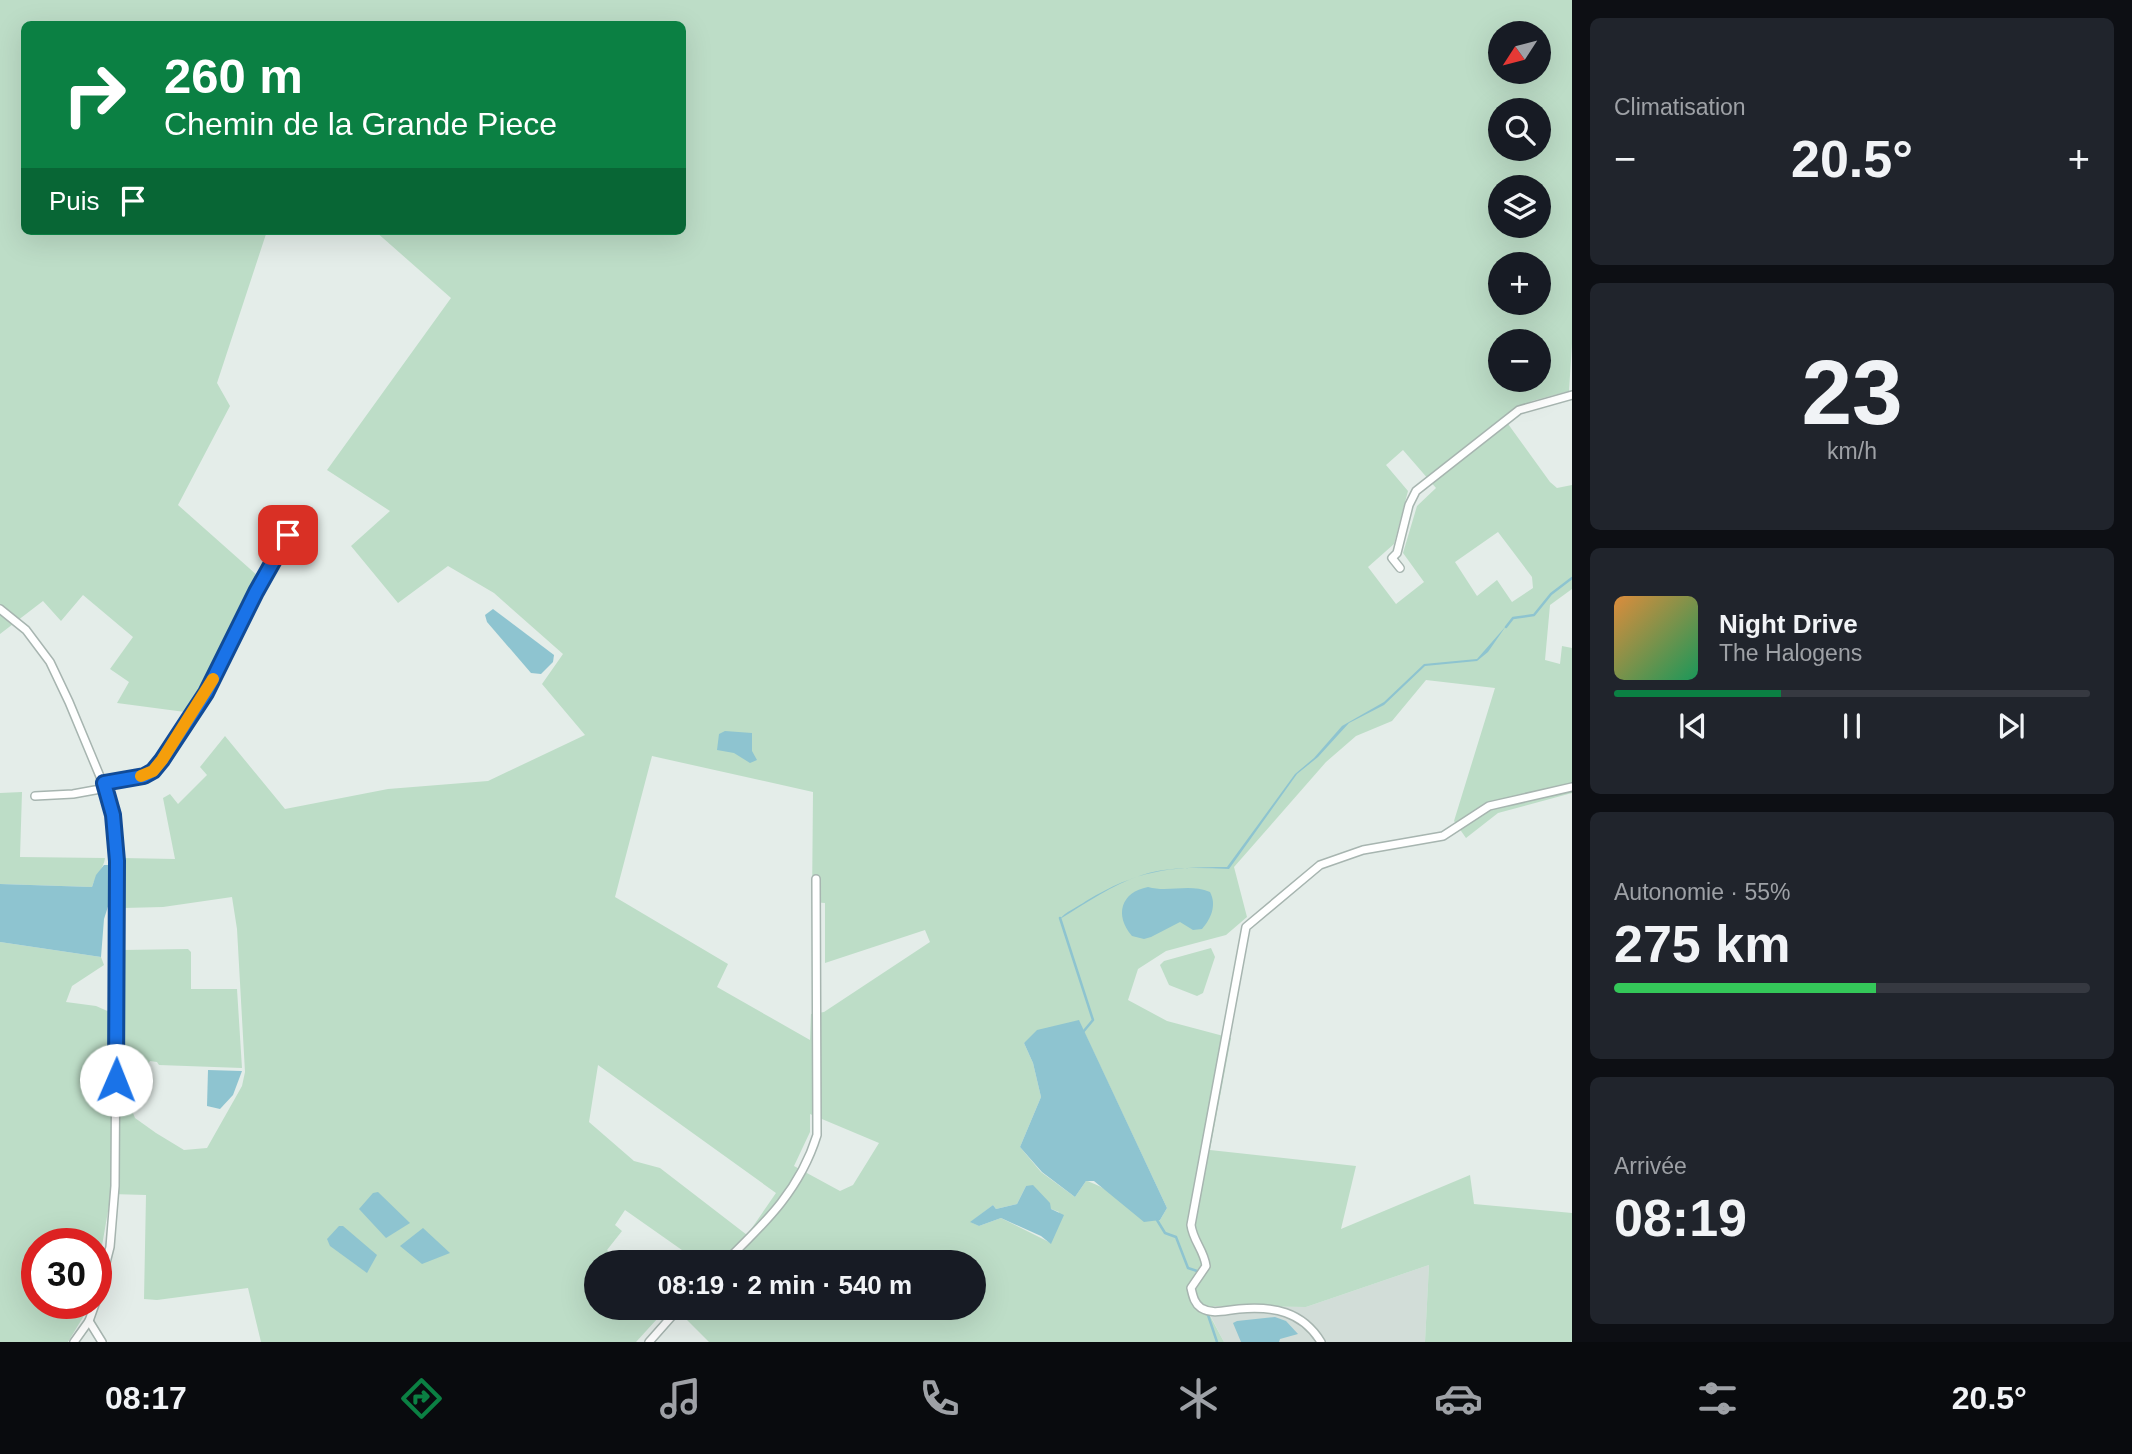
<!DOCTYPE html>
<html lang="fr">
<head>
<meta charset="utf-8">
<style>
	body { margin:0; font-family:Helvetica,sans-serif; background:#20242c; color:#f1f3f6; height:100vh; display:flex; flex-direction:column; font-size:26px; white-space:nowrap }
	* { box-sizing:border-box; margin:0 }
	p { font-size:23px; color:#9ea1a6 }
	.icon { flex:none; width:38px; height:38px; fill:none; stroke:currentColor; stroke-width:2; stroke-linecap:round; stroke-linejoin:round }
	.map { position:relative; flex:1; overflow:hidden }
	.details { display:flex; flex-direction:column; gap:18px; padding:18px; background:#0d0f14; width:560px }
	.details>* { flex:none }
	.hud { position:absolute; left:21px; top:21px; width:665px; height:214px; border-radius:10px; box-shadow:0 7px 28px #0002; background:#0b8043; color:#fff; overflow:hidden }
	.needle { width:46px; rotate:234deg }
	.fabs { position:absolute; left:1488px; top:21px; display:grid; gap:14px }
	.fabs a { display:grid; place-items:center; width:63px; height:63px; border-radius:50%; background:#171b24; box-shadow:0 7px 28px #0002; font-size:35px }
	.speed { position:absolute; left:21px; top:1228px; display:flex; gap:14px; font-size:35px; font-weight:700; text-align:center }
	.speed>* { display:grid; place-content:center; width:91px; height:91px; border-radius:50%; background:#171b24; box-shadow:0 7px 28px #0002; line-height:1 }
	.speed .limit { border:10px solid #d22; background:#fff; color:#111 }
	.pin { position:absolute; display:grid; place-items:center; width:60px; height:60px; color:#fff; margin:-30px; border-radius:14px; box-shadow:0 4px 10px #0006 }
	.me { position:absolute; width:77px; margin:-38px; rotate:1deg; stroke-linejoin:round; filter:drop-shadow(0 0 5px #0008) }
	.turn { display:flex; align-items:center; gap:24px; height:147px; padding:0 28px; font-size:32px }
	.turn .icon { width:91px; height:91px; stroke-width:2.5 }
	.turn b { display:block; font-size:49px; line-height:60px }
	.then { display:flex; align-items:center; height:66px; padding:0 28px; background:#0003; gap:14px; font-size:26px }
	.big { font-size:52px; font-weight:700; line-height:1.1 }
	.details .tile { flex:1; display:flex; flex-direction:column; justify-content:center; gap:10px; min-width:0; padding:0 24px; border-radius:10px; background:#20242c }
	.details .dial { align-items:center; gap:0 }
	.dial b { font-size:91px; line-height:1 }
	.song { display:flex; align-items:center; gap:21px }
	.cover { width:84px; height:84px; border-radius:10px; background:linear-gradient(135deg,hsl(30 70% 55%),hsl(150 70% 35%)) }
	.played { height:7px; border-radius:4px; background:linear-gradient(90deg,#0b8043 35%,#363941 35%) }
	.keys { display:flex; justify-content:space-around; direction:ltr }
	.heat { display:flex; justify-content:space-between; align-items:center; font-size:38px; direction:ltr }
	.charge { height:10px; border-radius:5px; background:linear-gradient(90deg,#34c759 55%,#363941 0) }
	.trip { position:absolute; left:584px; top:1250px; width:402px; height:70px; border-radius:35px; background:#171b24; box-shadow:0 7px 28px #0002; font-weight:700; line-height:70px; text-align:center }
	.tab-bar { display:flex; height:112px; justify-content:space-around; align-items:center; background:#090b0e; color:#9ea1a6 }
	.tab-bar .icon { width:49px; height:49px }
	.tab-bar .on { color:#0b8043 }
	.tab-bar b { font-size:32px; color:#f1f3f6 }
	main { display:flex; flex:1; min-height:0 }
	.map>svg:first-child { display:block }
	.built { fill:#d2ddd8 }
	.green { fill:#bdddc7; fill-rule:evenodd }
	.water { fill:#8ec4d0 }
	.lines { fill:none; stroke-linecap:round; stroke-linejoin:round }
	.stream { stroke:#8ec4d0; stroke-width:2.5 }
	.minor-casing { stroke:#a7b5b0; stroke-width:10 }
	.minor { stroke:#fff; stroke-width:7 }
	.route-casing { stroke:#114b97; stroke-width:18 }
	.route { stroke:#1a73e8; stroke-width:12 }
	.slow { stroke:#f59e0b; stroke-width:12 }
</style>
</head>
<body>
<main>
<div class="map">
<svg width="1572" height="1342" viewBox="0 0 1572 1342">
	<rect width="100%" height="100%" fill="#e4ede9"/>
	<!-- built -->
	<polygon class="built" points="1429,1265 1425,1342 1224,1342 1208,1311 1214,1306 1306,1307"/>
	<!-- green -->
	<g class="green">
		<path d="M0,0H1572V344L1569,391L1532,401L1503,417L1550,482L1557,488L1572,485V589L1550,605L1545,660L1560,664L1562,646L1572,648V793L1498,813L1466,838L1454,821L1495,688L1426,680L1392,721L1356,736L1326,762L1234,867L1247,917L1226,935L1166,951L1138,969L1128,1000L1167,1021L1231,1038L1210,1150L1356,1166L1341,1229L1470,1175L1474,1204L1572,1213V1342H1425L1429,1265L1306,1307L1214,1306L1208,1312L1224,1342H709L682,1315L689,1307H975V1262H699L625,1210L615,1225L622,1231L607,1250L620,1262H597V1307H668L636,1342H261L248,1288L157,1300L144,1299L146,1195L111,1194L96,1280V1244H37V1304H91L68,1342H0V942L101,957L104,965L72,986L66,1002L96,1006L112,1013L111,1085L122,1086L135,1118L156,1133L184,1150L207,1148L242,1086L245,1072L237,929L232,897L163,907L123,908L122,858L175,859L163,798L170,794L178,804L207,775L200,767L225,736L285,809L388,789L488,781L585,735L542,684L563,654L494,593L448,566L398,603L351,546L390,511L327,470L451,298L375,231H682V24H24V231H267L217,383L230,406L178,505L267,584L200,711L192,703L185,712L117,703L129,682L110,669L133,637L83,595L61,621L43,601L0,634ZM1500,33H1538V72H1500ZM1500,110H1538V149H1500ZM1500,187H1538V226H1500ZM1500,264H1538V303H1500ZM1500,341H1538V380H1500ZM1403,450L1436,488L1417,506L1403,553L1424,582L1396,604L1368,567L1394,544L1408,491L1386,465ZM1498,532L1532,577L1533,588L1512,602L1497,580L1477,596L1455,562ZM652,756L813,792L812,902L825,903V963L925,930L930,942L824,1012L811,1014L810,1040L717,987L728,964L615,897ZM1079,1021L1167,1208L1160,1220C1147,1213 1094,1181 1086,1181L1075,1197L1041,1172L1020,1147L1041,1097L1033,1063L1024,1043ZM598,1065L776,1193L747,1235L660,1168L634,1161L589,1122ZM810,1114L879,1143L853,1185L840,1191L794,1166L810,1132ZM1026,1186L1051,1209L1059,1212L1051,1243L1001,1218L979,1226L971,1222L993,1205L996,1209L1017,1204Z"/>
		<path d="M22,792L20,857L105,858C104,868 95,876 92,887L0,884V793Z"/>
		<polygon points="1211,948 1215,957 1203,993 1197,996 1169,985 1160,965 1164,961"/>
		<polygon points="188,949 191,952 191,989 237,989 242,1068 159,1065 157,1062 150,1061 147,1065 121,1064 123,950"/>
	</g>
	<!-- water -->
	<g class="water">
		<polygon points="493,609 554,655 553,662 541,674 531,673 487,622 485,615"/>
		<path d="M1506,626L1488,652L1477,661L1425,666L1384,705L1349,723L1318,757L1297,774L1229,869C1200,868 1170,866 1142,875C1112,885 1086,903 1060,919C1065,912 1078,907 1086,901C1138,870 1168,867 1227,867L1295,774L1314,758L1342,726L1384,702L1424,664L1477,659Z"/>
		<polygon points="725,731 752,733 752,751 757,760 750,763 734,753 717,750 719,734"/>
		<polygon points="104,865 111,865 112,894 104,919 101,957 0,942 0,884 92,887 96,875"/>
		<path d="M1148,887C1169,893 1188,883 1210,892C1217,905 1211,919 1202,929L1193,930L1180,922L1151,937L1144,939L1132,936C1114,915 1121,892 1148,887Z"/>
		<polygon points="1079,1020 1167,1208 1160,1220 1144,1222 1094,1181 1086,1181 1075,1197 1042,1172 1020,1147 1041,1097 1033,1063 1024,1043 1037,1030"/>
		<polygon points="208,1070 242,1071 233,1095 220,1109 207,1106"/>
		<polygon points="1033,1185 1050,1203 1051,1209 1064,1215 1051,1244 1041,1236 1001,1218 979,1226 970,1222 993,1205 996,1209 1017,1204 1026,1186"/>
		<polygon points="378,1192 410,1223 386,1238 359,1209 373,1193"/>
		<polygon points="339,1226 343,1226 377,1255 367,1273 330,1246 327,1239"/>
		<polygon points="423,1228 450,1253 422,1264 400,1246"/>
		<polygon points="1275,1317 1286,1321 1298,1334 1280,1339 1279,1342 1241,1342 1233,1323 1237,1321"/>
	</g>
	<g class="lines">
		<!-- stream -->
		<g class="stream">
			<polyline points="1506,627 1513,618 1534,615 1551,594 1572,578"/>
			<polyline points="1060,918 1093,1020 1083,1032"/>
			<polyline points="1157,1220 1165,1233 1176,1237 1188,1268 1197,1271"/>
			<polyline points="1208,1315 1217,1342"/>
		</g>
		<defs>
			<g id="minor">
				<polyline points="1400,568 1392,558 1397,553 1409,505 1416,491 1519,410 1572,395"/>
				<polyline points="0,609 26,630 50,662 69,702 109,798 117,861 115,1186 110,1247 96,1302"/>
				<polyline points="104,783 144,776 153,771 162,760 206,693 256,592 288,535"/>
				<polyline points="35,796 73,794 106,788"/>
				<path d="M725,1262C765,1223 800,1190 817,1135L816,879"/>
				<polyline points="89,1321 102,1342"/>
				<polyline points="74,1342 89,1321 95,1304"/>
				<polyline points="649,1342 680,1307"/>
				<path d="M1321,1342C1302,1311 1273,1306 1239,1309C1226,1310 1213,1315 1201,1308C1194,1303 1193,1296 1191,1288L1206,1266C1204,1250 1193,1241 1191,1225L1246,927L1320,865L1363,850L1443,836L1489,806L1572,787"/>
			</g>
		</defs>
		<!-- minor casing -->
		<use href="#minor" class="minor-casing"/>
		<!-- minor -->
		<use href="#minor" class="minor"/>
	</g>
	<g class="lines">
		<defs>
			<polyline id="route" points="116,1080 117,861 113,815 104,783 144,776 153,771 162,760 206,693 256,592 288,535"/>
		</defs>
		<!-- route casing -->
		<use href="#route" class="route-casing"/>
		<!-- route -->
		<use href="#route" class="route"/>
		<!-- slow -->
		<polyline class="slow" points="141,776 153,771 162,760 213,679"/>
	</g>
</svg>
<div class="fabs">
<a><svg class="needle" viewBox="-14 -14 28 28"><path d="M0-13l5 13h-10z" fill="#e53935"/><path d="M0 13l5-13h-10z" fill="#9ea1a6"/></svg></a>
<a><svg class="icon" aria-label="search" viewBox="0 0 24 24"><circle cx="10" cy="10" r="6"/><path d="M15 15l6 6"/></svg></a>
<a><svg class="icon" aria-label="layers" viewBox="0 0 24 24"><path d="M12 4l9 5-9 5-9-5zM3 14l9 5 9-5"/></svg></a>
<a>+</a>
<a>−</a>
</div>
<div class="speed"><div class="limit">30</div></div>
<div class="pin" style="left:288px;top:535px;background:#d93025"><svg class="icon" aria-label="arrive" viewBox="0 0 24 24"><path d="M6 21V4h12l-3 4 3 4H6"/></svg></div>
<svg class="me" style="left:116px;top:1080px" viewBox="-20 -20 40 40"><circle r="19" fill="#fff"/><path d="M0-13L10 11 0 6-10 11z" fill="#1a73e8"/></svg>
<div class="trip">08:19 · 2 min · 540 m</div>
<div class="hud">
<div class="turn"><svg class="icon" aria-label="right" viewBox="0 0 24 24"><path d="M7 20v-9h11M14 6l5 5-5 5"/></svg><div><b>260 m</b>Chemin de la Grande Piece</div></div>
<div class="then">Puis<svg class="icon" aria-label="arrive" viewBox="0 0 24 24"><path d="M6 21V4h12l-3 4 3 4H6"/></svg></div>
</div>
</div>
<section class="details">
<div class="tile"><p>Climatisation</p>
<div class="heat"><a>−</a><b class="big">20.5°</b><a>+</a></div>
</div>
<div class="tile dial"><b>23</b><p>km/h</p></div>
<div class="tile">
<div class="song"><i class="cover"></i><div><b>Night Drive</b><p>The Halogens</p></div></div>
<div class="played"></div>
<div class="keys"><svg class="icon" aria-label="previous" viewBox="0 0 24 24"><path d="M18 5L8 12l10 7zM5 5v14"/></svg><svg class="icon" aria-label="pause" viewBox="0 0 24 24"><path d="M8 5v14M16 5v14"/></svg><svg class="icon" aria-label="next" viewBox="0 0 24 24"><path d="M6 5l10 7-10 7zM19 5v14"/></svg></div>
</div>
<div class="tile"><p>Autonomie · 55%</p><b class="big">275 km</b><div class="charge"></div></div>
<div class="tile"><p>Arrivée</p><b class="big">08:19</b></div>
</section>
</main>
<nav class="tab-bar">
<b>08:17</b>
<svg class="icon on" aria-label="directions" viewBox="0 0 24 24"><path d="M12 3l9 9-9 9-9-9zM9 14v-3h6M13 9l2 2-2 2"/></svg>
<svg class="icon" aria-label="music" viewBox="0 0 24 24"><path d="M9 18V5l10-2v13"/><circle cx="6" cy="18" r="3"/><circle cx="16" cy="16" r="3"/></svg>
<svg class="icon" aria-label="phone" viewBox="0 0 24 24"><path d="M5 4h4l2 5-3 2q2 4 5 5l2-3 5 2v4C11 20 4 13 5 4z"/></svg>
<svg class="icon" aria-label="climate" viewBox="0 0 24 24"><path d="M12 3v18M4 7l16 10M4 17L20 7"/></svg>
<svg class="icon" aria-label="car" viewBox="0 0 24 24"><path d="M5 17H2v-5l4-1 3-4h7l3 4 3 1v5h-3M9 17h6M6 11h13"/><circle cx="7" cy="17" r="2"/><circle cx="17" cy="17" r="2"/></svg>
<svg class="icon" aria-label="filters" viewBox="0 0 24 24"><path d="M4 7h16M4 17h16"/><circle cx="9" cy="7" r="2"/><circle cx="15" cy="17" r="2"/></svg>
<b>20.5°</b>
</nav>
</body>
</html>
